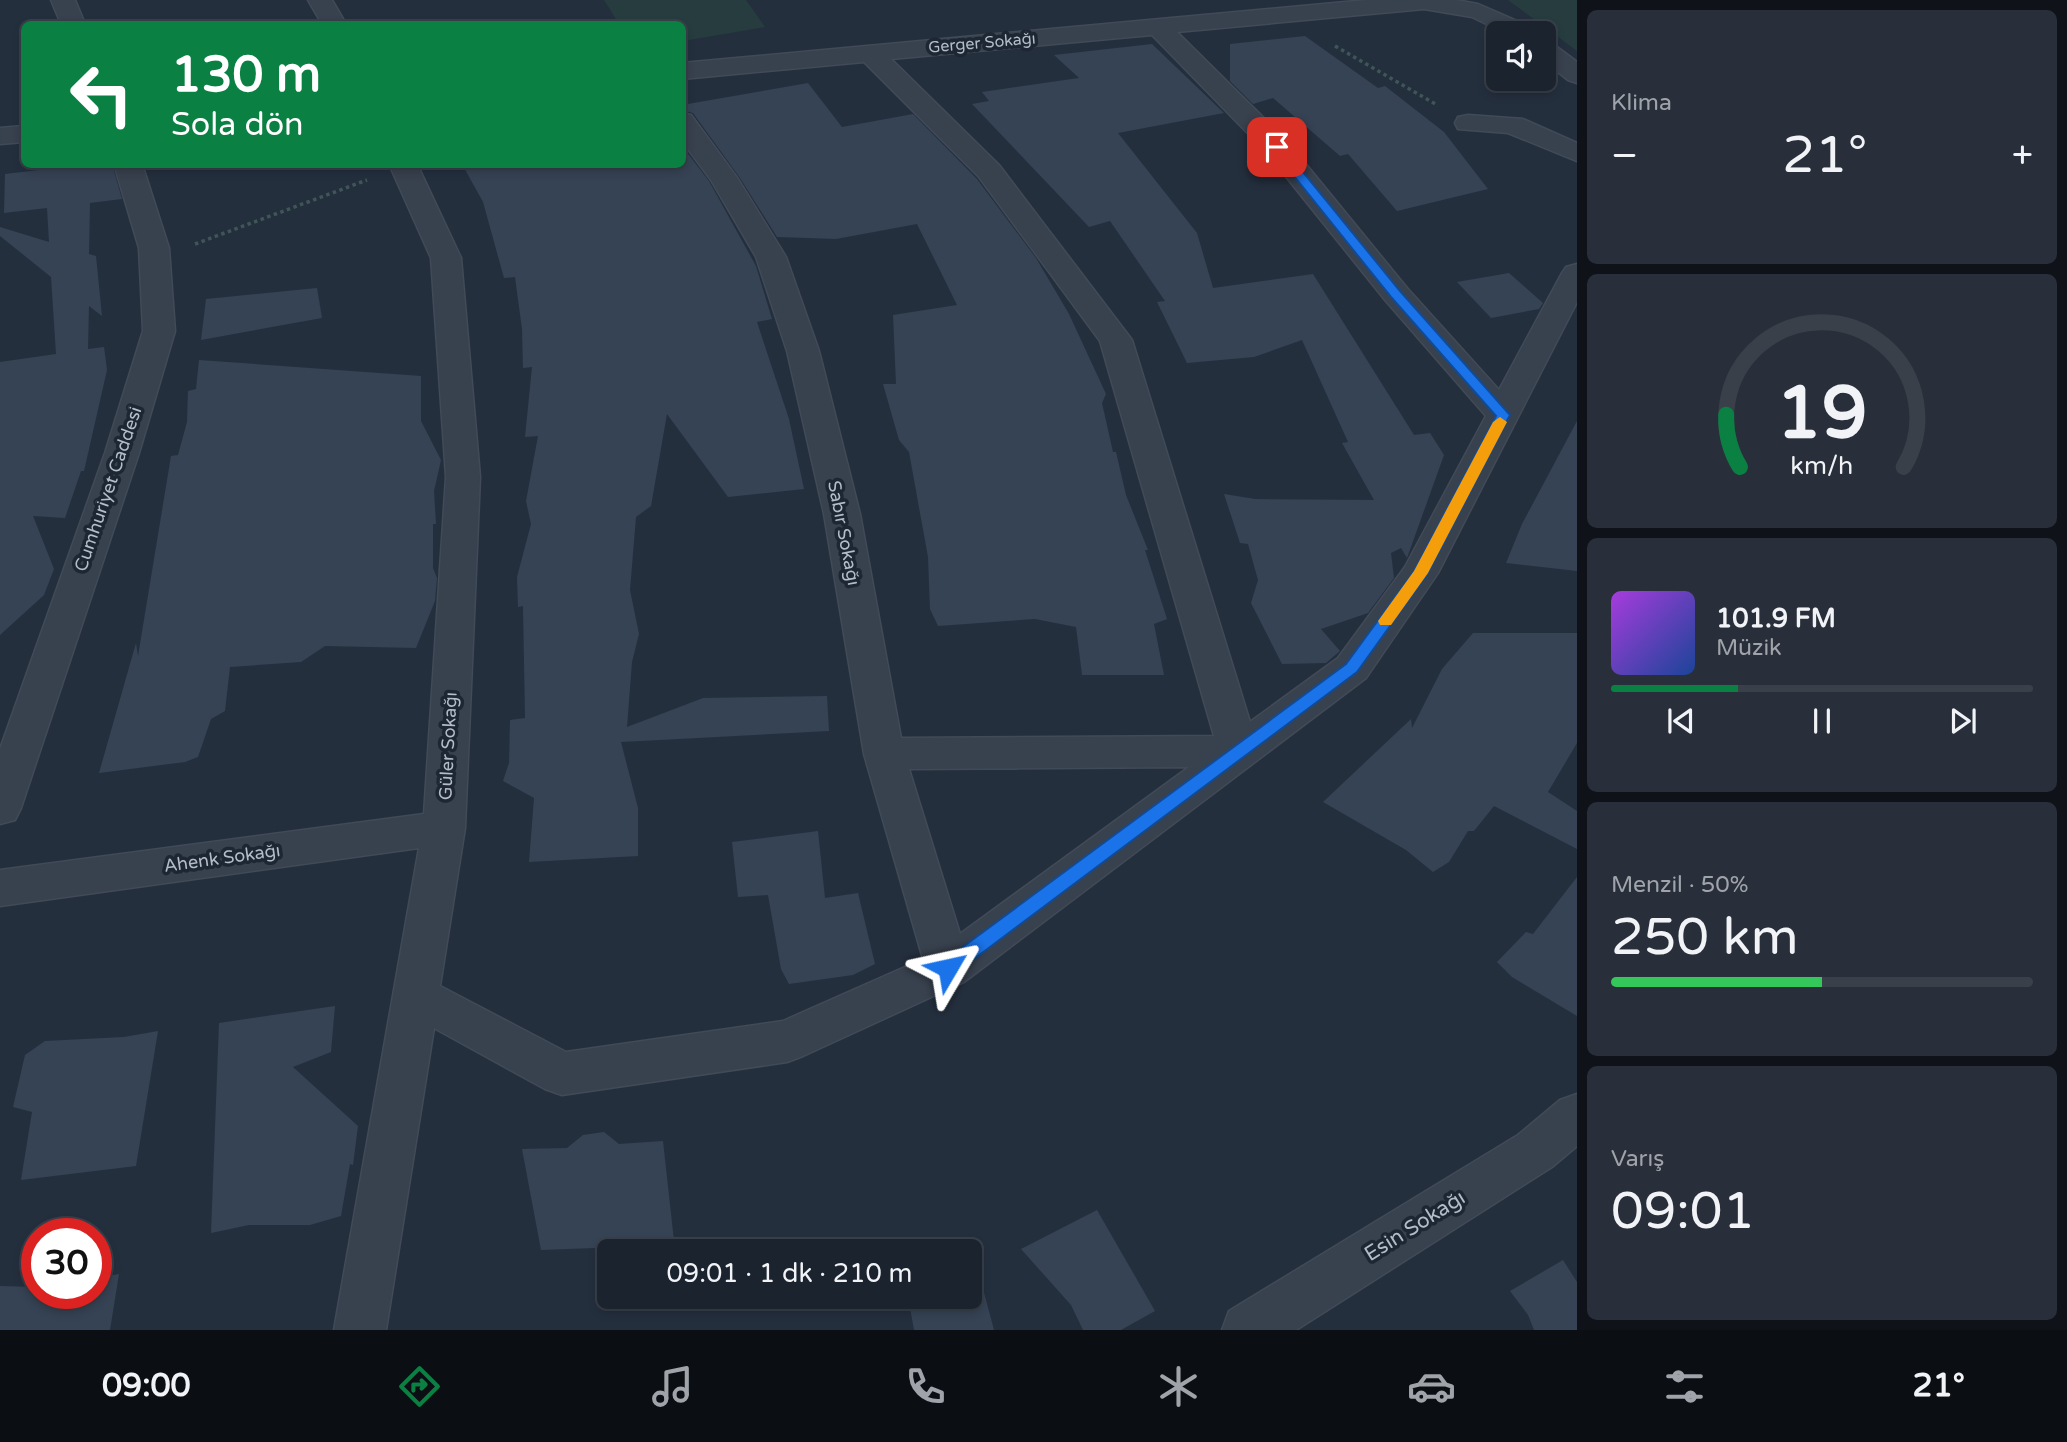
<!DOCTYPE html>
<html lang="tr">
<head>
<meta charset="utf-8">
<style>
	body { margin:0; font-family:"Varela Round",sans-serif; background:#282f3a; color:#f1f3f6; height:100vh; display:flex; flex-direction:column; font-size:26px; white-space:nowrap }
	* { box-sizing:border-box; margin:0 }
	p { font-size:23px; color:#a0a4aa }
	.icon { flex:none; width:38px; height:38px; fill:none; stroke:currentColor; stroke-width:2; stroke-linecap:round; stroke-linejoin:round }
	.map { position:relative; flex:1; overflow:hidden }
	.side { display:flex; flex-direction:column; gap:10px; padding:10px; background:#0f1319; width:490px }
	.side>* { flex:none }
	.hud { position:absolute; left:21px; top:21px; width:665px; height:147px; border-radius:10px; box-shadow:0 4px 10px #0003,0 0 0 2px #39404a; background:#0b8043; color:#fff; overflow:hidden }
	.fabs { position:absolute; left:1486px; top:21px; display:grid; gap:14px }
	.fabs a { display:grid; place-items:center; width:70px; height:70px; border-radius:10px; background:#1b232e; box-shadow:0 4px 10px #0003,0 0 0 2px #39404a; font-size:35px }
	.speed { position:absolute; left:21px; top:1218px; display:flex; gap:14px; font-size:35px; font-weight:700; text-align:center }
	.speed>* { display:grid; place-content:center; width:91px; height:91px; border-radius:50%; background:#1b232e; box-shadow:0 4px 10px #0003,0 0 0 2px #39404a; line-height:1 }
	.speed .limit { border:10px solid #d22; background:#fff; color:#111 }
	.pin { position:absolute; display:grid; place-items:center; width:60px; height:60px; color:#fff; margin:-30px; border-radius:14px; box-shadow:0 4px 10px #0006 }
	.me { position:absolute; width:77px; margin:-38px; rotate:54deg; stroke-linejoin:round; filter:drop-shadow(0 0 5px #0008) }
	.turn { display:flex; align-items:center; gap:24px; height:147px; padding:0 35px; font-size:32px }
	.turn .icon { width:91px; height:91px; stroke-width:2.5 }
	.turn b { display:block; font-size:49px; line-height:60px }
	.big { font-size:52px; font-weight:600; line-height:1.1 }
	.side .widget { flex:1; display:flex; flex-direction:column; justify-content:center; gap:10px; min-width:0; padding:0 24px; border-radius:10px; background:#282f3a }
	.side .dial { align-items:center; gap:0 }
	.dial svg { height:182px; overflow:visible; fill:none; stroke:#39404a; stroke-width:7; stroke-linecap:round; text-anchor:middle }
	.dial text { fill:#f1f3f6; stroke:none }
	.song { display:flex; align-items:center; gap:21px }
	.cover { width:84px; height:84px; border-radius:10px; background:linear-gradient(135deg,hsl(280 70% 55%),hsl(220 70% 35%)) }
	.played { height:7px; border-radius:4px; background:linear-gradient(90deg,#0b8043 30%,#39404a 30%) }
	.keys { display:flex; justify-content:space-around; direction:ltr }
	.heat { display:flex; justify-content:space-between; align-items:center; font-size:38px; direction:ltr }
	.charge { height:10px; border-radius:5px; background:linear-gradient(90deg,#34c759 50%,#39404a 0) }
	.trip { position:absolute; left:597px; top:1239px; width:385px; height:70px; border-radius:10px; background:#1b232e; box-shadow:0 4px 10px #0003,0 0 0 2px #39404a; font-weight:600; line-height:70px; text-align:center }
	.tabs { display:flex; height:112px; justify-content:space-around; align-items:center; background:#0b0e12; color:#a0a4aa }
	.tabs .icon { width:49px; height:49px }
	.tabs .on { color:#0b8043 }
	.tabs b { font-size:32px; color:#f1f3f6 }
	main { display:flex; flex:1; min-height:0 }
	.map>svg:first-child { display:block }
	.green { fill:#263c3f }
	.building { fill:#364354 }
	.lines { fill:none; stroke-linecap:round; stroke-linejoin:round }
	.street-casing { stroke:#414a57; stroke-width:3 }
	.path { stroke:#3f5557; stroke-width:3.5; stroke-dasharray:3.5 3.5; stroke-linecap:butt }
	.street { fill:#38414e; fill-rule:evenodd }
	.route { fill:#1a73e8; stroke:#114b97; stroke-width:2 }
	.slow { fill:#f59e0b }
	.labels { text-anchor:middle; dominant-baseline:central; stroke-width:7; stroke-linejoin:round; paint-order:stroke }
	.far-street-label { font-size:16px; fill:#b4bcc9; stroke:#1d2633 }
	.street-label { font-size:18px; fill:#b4bcc9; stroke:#1d2633 }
	.near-street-label { font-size:21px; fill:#b4bcc9; stroke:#1d2633 }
</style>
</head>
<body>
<main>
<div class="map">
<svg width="1577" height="1330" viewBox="0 0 1577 1330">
	<rect width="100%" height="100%" fill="#242f3e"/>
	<!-- green -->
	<g class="green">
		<polygon points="604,0 746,0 765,27 683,41 682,24 619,24"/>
		<polygon points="1508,0 1577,0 1577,51"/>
	</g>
	<!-- building -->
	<g class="building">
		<polygon points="1305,36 1378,88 1385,86 1444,132 1488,189 1397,211 1348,154 1340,156 1273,98 1253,104 1230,81 1230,44"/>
		<polygon points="1152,44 1224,113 1118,133 1197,233 1213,288 1313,274 1414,435 1430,433 1444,455 1407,558 1401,548 1391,553 1394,578 1368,613 1321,629 1340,651 1326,663 1282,664 1251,603 1258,580 1248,544 1240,543 1224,494 1255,499 1374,500 1342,443 1348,442 1302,340 1254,357 1187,363 1157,302 1165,301 1110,221 1089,227 972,104 989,101 982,92 1079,78 1054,55"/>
		<polygon points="808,83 842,127 913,114 977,179 1036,258 1069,314 1106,394 1102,403 1113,452 1116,452 1126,495 1148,550 1145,550 1167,619 1154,624 1164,675 1082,675 1076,627 1035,619 938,626 930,609 928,557 909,452 899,440 883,384 896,384 893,315 957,305 917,224 836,239 777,237 740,178 693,113 682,110 682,105"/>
		<polygon points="682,146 709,181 756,266 772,319 757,322 789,419 804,489 728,497 667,414 651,506 636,517 630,590 639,634 632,662 627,727 703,698 827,696 829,731 621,742 638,808 638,856 529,862 534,798 503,781 509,763 510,720 525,718 523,606 518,607 517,577 531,524 526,501 538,436 525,437 532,367 523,368 522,329 515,277 504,278 483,202 462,164 682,164"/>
		<polygon points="90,164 112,164 122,199 90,203 89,254 96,256 102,316 89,306 88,349 104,347 107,370 84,471 81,471 65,518 33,516 54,569 44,595 0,635 0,362 56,354 51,277 0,236 0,227 49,242 47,208 4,213 5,174"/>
		<polygon points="1509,273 1543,303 1539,309 1491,318 1457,282"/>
		<polygon points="317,288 322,318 201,340 206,299"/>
		<polygon points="199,360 421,376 421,421 441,460 434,491 436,524 433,524 433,568 437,578 435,601 416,648 325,646 301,662 230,667 225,711 211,719 198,757 185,762 99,773 136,643 138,656 171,456 178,455 187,422 188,391 196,389"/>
		<polygon points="1577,421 1577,571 1506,563 1522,524"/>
		<polygon points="1473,633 1577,633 1577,743 1548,792 1577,811 1577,849 1494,806 1474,831 1468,831 1449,862 1433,872 1406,850 1323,802 1411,719 1412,728 1442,669"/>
		<polygon points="818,831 825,898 858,893 875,964 853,975 789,984 781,969 768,895 738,897 732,842"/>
		<polygon points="1577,877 1577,1016 1512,977 1497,962 1526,932 1533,934"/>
		<polygon points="335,1006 331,1052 293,1067 358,1126 353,1165 350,1164 341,1216 310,1225 249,1225 211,1233 219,1023"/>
		<polygon points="158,1031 136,1166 21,1180 32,1112 13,1107 25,1055 45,1041 124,1037"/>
		<polygon points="604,1132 619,1144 663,1141 674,1241 648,1246 541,1250 522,1149 567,1148 583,1135"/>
		<polygon points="1097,1210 1155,1311 1121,1330 1083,1330 1071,1305 1021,1249"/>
		<polygon points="952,1242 971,1244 994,1330 914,1330 908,1297 970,1297 970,1251 926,1251"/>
		<polygon points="1563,1260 1577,1282 1577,1330 1534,1330 1528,1315 1510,1291"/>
		<polygon points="119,1274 110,1330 0,1330 0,1286 37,1287 37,1293 96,1293 96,1278"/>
	</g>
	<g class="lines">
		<defs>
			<g id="street">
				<polygon points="51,0 75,0 85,24 61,24"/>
				<polygon points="308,0 332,0 346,24 322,24"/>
				<path d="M1367,0H1456L1478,4L1533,28L1536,33H1505L1472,17L1424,9L1177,32L1287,141L1407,288L1499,390L1562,273L1566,267L1577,264V302L1438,573L1366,678L964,982L803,1056L787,1062L562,1095L545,1089L434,1028L386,1330H334L419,848L0,906V870L424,814L446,477L431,258L389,164H417L461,258L480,477L465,828L440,986L566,1052L783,1021L923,959L864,754L824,514L787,351L756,257L711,180L682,141V113L691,115L738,179L786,257L819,351L860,514L901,738L1214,736L1100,341L979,177L864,62L682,79V63ZM1152,35L1267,153L1385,300L1486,416L1405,567L1338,658L1250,722L1132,340L999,165L891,59ZM1189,767L960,934L909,769Z"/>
				<polygon points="1544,41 1553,44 1577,62 1577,83 1568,80 1544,61"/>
				<polygon points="1468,115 1523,119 1577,143 1577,161 1508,133 1458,129 1455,123 1458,117"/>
				<polygon points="24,126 24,142 0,144 0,128"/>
				<polygon points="114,164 142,164 169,248 175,331 139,453 21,808 15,820 0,824 0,749 105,453 143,331 139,248"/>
				<polygon points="1577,1094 1577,1146 1552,1167 1296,1330 1222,1330 1229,1311 1518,1135 1560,1100"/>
			</g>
		</defs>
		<!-- street casing -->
		<use href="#street" class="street-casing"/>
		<!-- path -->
		<g class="path">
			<polyline points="1335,46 1437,105"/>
			<polyline points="195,244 367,180"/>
		</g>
		<!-- street -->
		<use href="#street" class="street"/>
	</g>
	<!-- route -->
	<polygon class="route" points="1273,145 1281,145 1400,291 1510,415 1428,573 1357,672 954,974 948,976 941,974 938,968 941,963 1346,664 1414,571 1496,416 1391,297 1273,150"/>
	<!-- slow -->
	<polygon class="slow" points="1500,417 1507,422 1428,573 1391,625 1380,625 1378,621 1414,571 1493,422"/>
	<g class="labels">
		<!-- far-street labels -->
		<g class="far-street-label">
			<text transform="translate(982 43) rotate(-5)">Gerger Sokağı</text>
		</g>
		<!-- street labels -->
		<g class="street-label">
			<text transform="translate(108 489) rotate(-71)">Cumhuriyet Caddesi</text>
			<text transform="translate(844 533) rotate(79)">Sabır Sokağı</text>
			<text transform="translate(448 746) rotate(-87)">Güler Sokağı</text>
			<text transform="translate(222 858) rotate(-8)">Ahenk Sokağı</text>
		</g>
		<!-- near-street labels -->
		<g class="near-street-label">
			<text transform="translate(1415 1226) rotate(-32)">Esin Sokağı</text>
		</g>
	</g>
</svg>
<div class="fabs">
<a><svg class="icon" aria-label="sound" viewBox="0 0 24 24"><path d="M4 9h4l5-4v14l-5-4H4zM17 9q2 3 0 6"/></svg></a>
</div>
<div class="speed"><div class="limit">30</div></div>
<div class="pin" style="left:1277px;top:147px;background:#d93025"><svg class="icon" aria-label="arrive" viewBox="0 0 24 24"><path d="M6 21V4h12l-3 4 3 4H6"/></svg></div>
<svg class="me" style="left:948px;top:968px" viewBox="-20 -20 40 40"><path d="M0-17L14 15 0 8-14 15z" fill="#1a73e8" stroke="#fff" stroke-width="4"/></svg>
<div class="trip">09:01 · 1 dk · 210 m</div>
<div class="hud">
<div class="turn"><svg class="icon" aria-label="left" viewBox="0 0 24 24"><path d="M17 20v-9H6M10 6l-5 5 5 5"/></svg><div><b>130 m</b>Sola dön</div></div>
</div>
</div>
<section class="side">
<div class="widget"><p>Klima</p>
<div class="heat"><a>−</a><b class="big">21°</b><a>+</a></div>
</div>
<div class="widget dial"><svg viewBox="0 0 100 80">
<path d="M14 69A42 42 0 1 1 86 69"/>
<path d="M14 69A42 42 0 0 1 8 46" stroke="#0b8043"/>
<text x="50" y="56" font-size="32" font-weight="700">19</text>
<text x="50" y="72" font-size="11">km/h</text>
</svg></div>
<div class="widget">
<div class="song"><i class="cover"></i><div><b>101.9 FM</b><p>Müzik</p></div></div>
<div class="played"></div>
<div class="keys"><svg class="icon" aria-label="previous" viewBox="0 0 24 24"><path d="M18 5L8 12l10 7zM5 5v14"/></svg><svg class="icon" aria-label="pause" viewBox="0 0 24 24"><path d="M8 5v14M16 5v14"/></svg><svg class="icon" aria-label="next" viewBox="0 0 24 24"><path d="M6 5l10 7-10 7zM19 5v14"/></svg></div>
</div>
<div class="widget"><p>Menzil · 50%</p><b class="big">250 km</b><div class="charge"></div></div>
<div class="widget"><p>Varış</p><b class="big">09:01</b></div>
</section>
</main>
<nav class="tabs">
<b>09:00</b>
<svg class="icon on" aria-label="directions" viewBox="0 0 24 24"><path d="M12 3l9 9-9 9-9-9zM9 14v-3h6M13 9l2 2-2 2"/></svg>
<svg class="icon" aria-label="music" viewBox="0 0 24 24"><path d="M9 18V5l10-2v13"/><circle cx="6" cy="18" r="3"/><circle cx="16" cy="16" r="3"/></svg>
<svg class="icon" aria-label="phone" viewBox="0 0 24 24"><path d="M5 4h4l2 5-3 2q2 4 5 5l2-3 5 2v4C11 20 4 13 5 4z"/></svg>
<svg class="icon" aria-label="climate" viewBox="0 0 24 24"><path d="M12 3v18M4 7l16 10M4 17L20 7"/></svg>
<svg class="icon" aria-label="car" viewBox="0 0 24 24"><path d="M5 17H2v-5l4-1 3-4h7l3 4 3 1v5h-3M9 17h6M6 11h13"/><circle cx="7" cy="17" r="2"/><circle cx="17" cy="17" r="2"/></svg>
<svg class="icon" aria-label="filters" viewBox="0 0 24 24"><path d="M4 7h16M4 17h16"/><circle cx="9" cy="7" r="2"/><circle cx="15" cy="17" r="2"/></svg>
<b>21°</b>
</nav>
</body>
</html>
